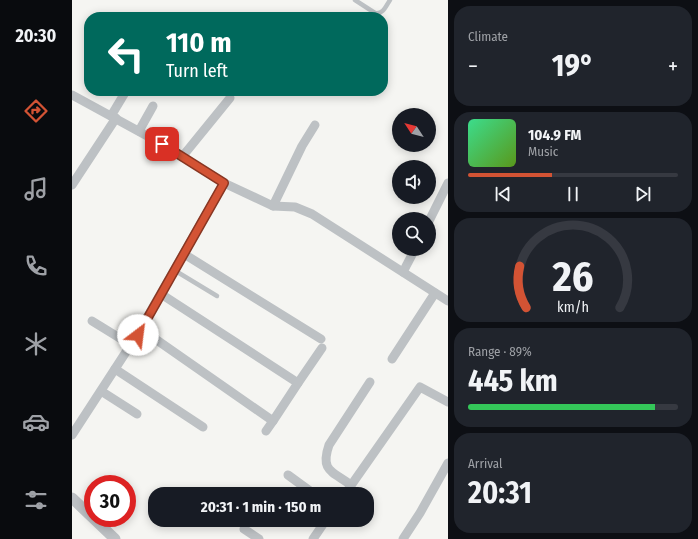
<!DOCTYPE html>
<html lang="en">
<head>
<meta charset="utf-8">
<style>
	body { margin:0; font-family:"Fira Sans Condensed",sans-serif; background:#20242c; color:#f1f3f6; height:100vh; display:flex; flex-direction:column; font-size:15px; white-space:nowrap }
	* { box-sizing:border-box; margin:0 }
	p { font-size:13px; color:#9ea1a6 }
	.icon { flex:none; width:22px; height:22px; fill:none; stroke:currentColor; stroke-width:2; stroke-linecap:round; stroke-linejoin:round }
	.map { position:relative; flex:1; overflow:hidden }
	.sheet { display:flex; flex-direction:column; gap:6px; padding:6px; background:#0d0f14; width:250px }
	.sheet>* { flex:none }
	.banner { position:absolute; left:12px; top:12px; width:304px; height:84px; border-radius:16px; box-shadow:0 2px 10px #0003; background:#00695c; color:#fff; overflow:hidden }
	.needle { width:26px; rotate:306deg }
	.fabs { position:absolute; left:320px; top:108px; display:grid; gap:8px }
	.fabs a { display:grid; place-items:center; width:44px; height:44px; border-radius:50%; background:#171b24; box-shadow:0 2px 10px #0003; font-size:20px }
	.speed { position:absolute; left:12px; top:475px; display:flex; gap:8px; font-size:20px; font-weight:700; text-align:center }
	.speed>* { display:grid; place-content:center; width:52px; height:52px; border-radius:50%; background:#171b24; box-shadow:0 2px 10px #0003; line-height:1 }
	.speed .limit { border:6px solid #d22; background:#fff; color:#111 }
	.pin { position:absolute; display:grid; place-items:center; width:34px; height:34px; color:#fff; margin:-17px; border-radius:8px; box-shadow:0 2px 6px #0006 }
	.me { position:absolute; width:44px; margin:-22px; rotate:30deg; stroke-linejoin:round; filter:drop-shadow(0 0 3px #0008) }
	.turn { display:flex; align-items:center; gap:14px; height:84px; padding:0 16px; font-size:18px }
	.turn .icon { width:52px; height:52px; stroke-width:2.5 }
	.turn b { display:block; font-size:28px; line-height:34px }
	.big { font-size:30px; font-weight:700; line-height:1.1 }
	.sheet .card { flex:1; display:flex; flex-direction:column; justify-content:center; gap:6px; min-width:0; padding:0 14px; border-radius:16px; background:#20242c }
	.sheet .dial { align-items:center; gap:0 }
	.dial svg { height:104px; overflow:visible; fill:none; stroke:#363941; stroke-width:7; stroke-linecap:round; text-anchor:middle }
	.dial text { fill:#f1f3f6; stroke:none }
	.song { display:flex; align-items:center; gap:12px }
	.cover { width:48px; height:48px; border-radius:6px; background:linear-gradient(135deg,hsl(150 70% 55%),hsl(90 70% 35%)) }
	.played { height:4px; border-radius:2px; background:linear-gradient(90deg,#d35334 40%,#363941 40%) }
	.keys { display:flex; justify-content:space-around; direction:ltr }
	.heat { display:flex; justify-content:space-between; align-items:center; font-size:22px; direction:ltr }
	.charge { height:6px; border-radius:3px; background:linear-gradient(90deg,#34c759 89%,#363941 0) }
	.trip { position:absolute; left:76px; top:487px; width:226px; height:40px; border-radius:16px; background:#171b24; box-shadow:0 2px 10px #0003; font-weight:700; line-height:40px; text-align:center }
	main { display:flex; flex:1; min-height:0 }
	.dock { display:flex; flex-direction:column; width:72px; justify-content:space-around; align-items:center; background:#090b0e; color:#9ea1a6 }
	.dock .icon { width:28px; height:28px }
	.dock .current { color:#d35334 }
	.dock b { font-size:18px; color:#f1f3f6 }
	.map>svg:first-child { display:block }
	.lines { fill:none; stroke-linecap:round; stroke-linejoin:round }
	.service { stroke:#bdc1c4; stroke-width:4.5 }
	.minor { stroke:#bdc1c4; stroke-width:9 }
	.tertiary { stroke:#bdc1c4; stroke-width:11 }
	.route-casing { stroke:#893622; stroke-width:10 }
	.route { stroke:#d35334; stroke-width:7 }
</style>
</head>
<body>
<main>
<nav class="dock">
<b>20:30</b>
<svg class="icon current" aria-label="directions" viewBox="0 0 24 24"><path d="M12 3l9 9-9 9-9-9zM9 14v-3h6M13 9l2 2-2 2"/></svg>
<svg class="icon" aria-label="music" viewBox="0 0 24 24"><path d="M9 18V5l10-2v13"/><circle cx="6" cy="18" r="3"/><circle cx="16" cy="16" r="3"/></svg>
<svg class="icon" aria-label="phone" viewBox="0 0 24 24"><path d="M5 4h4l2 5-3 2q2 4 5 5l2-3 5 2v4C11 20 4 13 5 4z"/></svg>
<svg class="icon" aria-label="climate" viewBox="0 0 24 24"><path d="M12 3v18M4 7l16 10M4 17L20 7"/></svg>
<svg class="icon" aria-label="car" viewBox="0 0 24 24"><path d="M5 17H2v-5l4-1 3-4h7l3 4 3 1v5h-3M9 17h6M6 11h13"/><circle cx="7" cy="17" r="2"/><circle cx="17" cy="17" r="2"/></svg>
<svg class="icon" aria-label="filters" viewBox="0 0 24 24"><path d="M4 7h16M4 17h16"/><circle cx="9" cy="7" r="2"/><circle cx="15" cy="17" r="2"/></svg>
</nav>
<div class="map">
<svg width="376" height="539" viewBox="0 0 376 539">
	<rect width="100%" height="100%" fill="#f5f5f2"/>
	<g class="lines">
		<!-- service -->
		<g class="service">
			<path d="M283,0L303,13C311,15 314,6 318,0"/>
			<polyline points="102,270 145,296"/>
		</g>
		<!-- minor -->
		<g class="minor">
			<polyline points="0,95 90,144 152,183 201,206 223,207 240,214 376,301"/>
			<polyline points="39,116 54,91"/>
			<polyline points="67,131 81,106"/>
			<polyline points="110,157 158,98"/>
			<polyline points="0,185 44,118"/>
			<polyline points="201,206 230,146 243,125"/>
			<polyline points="357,221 376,183"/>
			<polyline points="112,254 249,339"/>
			<polyline points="331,272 343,249"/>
			<polyline points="89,294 226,383 201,421"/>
			<polyline points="20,321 59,345"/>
			<polyline points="69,329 201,421 194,431"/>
			<polyline points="320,359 363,293"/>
			<polyline points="43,369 131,427"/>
			<polyline points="226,383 250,348"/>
			<polyline points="29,391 65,414"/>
			<polyline points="0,435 65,335 152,183"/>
			<polyline points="216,475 242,494"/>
			<path d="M279,485C260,471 248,471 257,445L298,382"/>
			<polyline points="273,494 348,387 376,402"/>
			<polyline points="172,529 187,539"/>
			<polyline points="241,539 254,520"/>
			<polyline points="331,539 348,513 376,463"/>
		</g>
		<!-- tertiary -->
		<polyline class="tertiary" points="0,498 43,539"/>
	</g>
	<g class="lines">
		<defs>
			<polyline id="route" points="66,335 152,183 90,144"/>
		</defs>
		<!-- route casing -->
		<use href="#route" class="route-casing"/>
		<!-- route -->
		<use href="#route" class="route"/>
	</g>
</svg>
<div class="fabs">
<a><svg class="needle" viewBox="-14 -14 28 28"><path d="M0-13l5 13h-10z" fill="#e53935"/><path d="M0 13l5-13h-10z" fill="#9ea1a6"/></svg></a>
<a><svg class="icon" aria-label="sound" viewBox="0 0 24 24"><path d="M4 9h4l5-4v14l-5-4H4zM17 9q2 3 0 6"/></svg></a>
<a><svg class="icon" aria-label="search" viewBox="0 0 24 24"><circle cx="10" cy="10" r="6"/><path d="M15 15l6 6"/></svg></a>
</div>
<div class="speed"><div class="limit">30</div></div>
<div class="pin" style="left:90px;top:144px;background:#d93025"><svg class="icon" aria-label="arrive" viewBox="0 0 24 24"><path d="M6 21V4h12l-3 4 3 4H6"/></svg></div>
<svg class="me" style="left:66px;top:335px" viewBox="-20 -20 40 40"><circle r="19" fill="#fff"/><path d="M0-13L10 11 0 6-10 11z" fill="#d35334"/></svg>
<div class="trip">20:31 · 1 min · 150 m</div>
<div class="banner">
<div class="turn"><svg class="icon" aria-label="left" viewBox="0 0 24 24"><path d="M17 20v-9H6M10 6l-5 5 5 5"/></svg><div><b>110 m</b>Turn left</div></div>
</div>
</div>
<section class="sheet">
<div class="card"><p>Climate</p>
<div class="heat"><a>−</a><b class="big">19°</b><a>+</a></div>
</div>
<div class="card">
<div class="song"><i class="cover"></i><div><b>104.9 FM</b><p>Music</p></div></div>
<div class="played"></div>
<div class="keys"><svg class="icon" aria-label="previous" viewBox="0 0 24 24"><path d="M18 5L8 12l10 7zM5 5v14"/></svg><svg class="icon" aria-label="pause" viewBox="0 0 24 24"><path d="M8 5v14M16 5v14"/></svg><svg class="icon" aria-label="next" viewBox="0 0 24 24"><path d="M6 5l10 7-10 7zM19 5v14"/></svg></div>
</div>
<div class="card dial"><svg viewBox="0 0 100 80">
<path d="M14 69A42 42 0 1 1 86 69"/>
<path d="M14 69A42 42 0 0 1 9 37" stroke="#d35334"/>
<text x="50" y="56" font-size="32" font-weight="700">26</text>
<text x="50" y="72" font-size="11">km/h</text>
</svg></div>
<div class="card"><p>Range · 89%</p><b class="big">445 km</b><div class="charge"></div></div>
<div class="card"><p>Arrival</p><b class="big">20:31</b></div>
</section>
</main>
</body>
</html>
